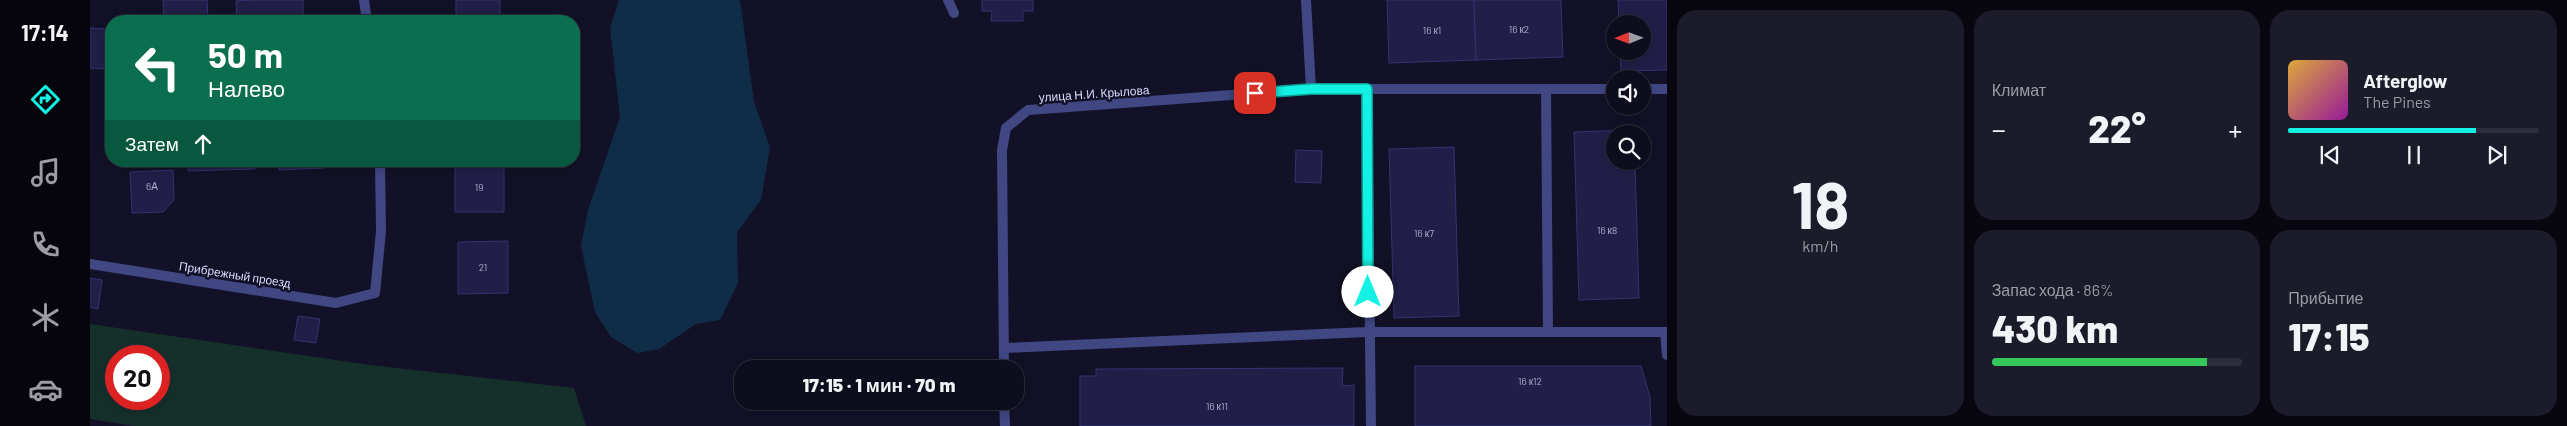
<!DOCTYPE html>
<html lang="ru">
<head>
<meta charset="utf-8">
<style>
	body { margin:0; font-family:Barlow,sans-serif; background:#1c1b2a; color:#f1f3f6; height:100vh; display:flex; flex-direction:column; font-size:19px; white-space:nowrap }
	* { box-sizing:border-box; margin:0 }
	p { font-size:16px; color:#9b9ca4 }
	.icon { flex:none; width:28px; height:28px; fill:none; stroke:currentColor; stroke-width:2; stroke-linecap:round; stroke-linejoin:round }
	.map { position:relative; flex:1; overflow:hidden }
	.panel { display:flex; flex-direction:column; gap:10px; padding:10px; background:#080710; width:900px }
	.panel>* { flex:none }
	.top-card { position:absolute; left:15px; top:15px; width:475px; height:152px; border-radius:20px; box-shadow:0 2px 12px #0003,0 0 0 1px #2e2d3b; background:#0b6e4f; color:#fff; overflow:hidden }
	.needle { width:32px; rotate:269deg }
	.tools { position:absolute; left:1516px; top:15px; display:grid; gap:10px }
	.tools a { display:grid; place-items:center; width:45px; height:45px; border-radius:50%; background:#0e0d1d; box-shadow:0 2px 12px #0003,0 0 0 1px #2e2d3b; font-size:25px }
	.speed { position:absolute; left:15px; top:345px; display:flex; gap:10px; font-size:25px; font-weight:700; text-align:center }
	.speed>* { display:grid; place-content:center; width:65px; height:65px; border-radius:50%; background:#0e0d1d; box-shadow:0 2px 12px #0003,0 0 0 1px #2e2d3b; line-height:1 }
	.speed .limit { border:8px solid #d22; background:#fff; color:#111 }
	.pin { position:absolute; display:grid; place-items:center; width:42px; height:42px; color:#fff; margin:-21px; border-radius:10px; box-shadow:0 2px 8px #0006 }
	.me { position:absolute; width:55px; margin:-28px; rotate:0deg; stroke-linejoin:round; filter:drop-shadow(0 0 4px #0008) }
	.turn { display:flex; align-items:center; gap:18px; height:105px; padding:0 20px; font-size:22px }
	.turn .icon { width:65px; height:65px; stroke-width:2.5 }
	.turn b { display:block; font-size:35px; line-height:42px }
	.then { display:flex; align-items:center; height:48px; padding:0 20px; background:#0003; gap:10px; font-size:19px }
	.big { font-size:38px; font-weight:800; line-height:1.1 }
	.panel .card { flex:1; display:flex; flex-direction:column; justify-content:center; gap:8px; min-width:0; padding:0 18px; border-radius:20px; background:#1c1b2a }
	.panel .dial { align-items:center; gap:0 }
	.dial b { font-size:65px; line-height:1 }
	.song { display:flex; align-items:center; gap:15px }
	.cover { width:60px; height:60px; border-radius:8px; background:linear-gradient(135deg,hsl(40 70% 55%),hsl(300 70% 35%)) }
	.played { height:5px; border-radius:2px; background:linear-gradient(90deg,#13f0e4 75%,#2e2d3b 75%) }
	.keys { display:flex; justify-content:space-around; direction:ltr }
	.heat { display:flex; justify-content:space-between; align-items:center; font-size:28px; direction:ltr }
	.charge { height:8px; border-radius:4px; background:linear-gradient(90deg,#34c759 86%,#2e2d3b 0) }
	.panel .tiles { flex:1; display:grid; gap:10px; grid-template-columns:repeat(3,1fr) }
	.card:first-child { grid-row:span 2 }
	.trip { position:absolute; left:644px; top:360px; width:290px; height:50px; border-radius:20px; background:#0e0d1d; box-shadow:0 2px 12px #0003,0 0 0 1px #2e2d3b; font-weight:800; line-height:50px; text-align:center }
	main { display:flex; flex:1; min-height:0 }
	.tabs { display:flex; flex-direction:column; width:90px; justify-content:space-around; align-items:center; background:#06050c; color:#9b9ca4 }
	.tabs .icon { width:35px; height:35px }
	.tabs .current { color:#13f0e4 }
	.tabs b { font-size:22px; color:#f1f3f6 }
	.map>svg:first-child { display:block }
	.green { fill:#15302b; fill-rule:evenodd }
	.water { fill:#102d47 }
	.building { fill:#211f47; stroke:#353271 }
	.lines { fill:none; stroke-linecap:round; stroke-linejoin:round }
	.lane { stroke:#404783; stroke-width:10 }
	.street { stroke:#404783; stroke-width:10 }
	.route-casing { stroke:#0c9c94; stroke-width:12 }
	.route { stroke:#13f0e4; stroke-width:9 }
	.labels { text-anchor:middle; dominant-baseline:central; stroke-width:5; stroke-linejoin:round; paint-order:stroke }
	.number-label { font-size:10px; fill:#acacd0 }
	.street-label { font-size:12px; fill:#dadbfd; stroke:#121127 }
</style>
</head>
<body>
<main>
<nav class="tabs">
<b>17:14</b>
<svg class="icon current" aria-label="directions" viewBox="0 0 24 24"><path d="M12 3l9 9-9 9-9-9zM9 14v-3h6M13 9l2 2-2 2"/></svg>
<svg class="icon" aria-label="music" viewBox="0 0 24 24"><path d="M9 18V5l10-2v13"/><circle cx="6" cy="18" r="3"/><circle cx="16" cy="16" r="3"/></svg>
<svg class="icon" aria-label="phone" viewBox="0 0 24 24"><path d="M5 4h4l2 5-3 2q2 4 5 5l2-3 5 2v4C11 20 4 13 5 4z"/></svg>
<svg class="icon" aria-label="climate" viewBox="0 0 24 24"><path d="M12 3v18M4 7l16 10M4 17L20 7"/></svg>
<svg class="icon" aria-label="car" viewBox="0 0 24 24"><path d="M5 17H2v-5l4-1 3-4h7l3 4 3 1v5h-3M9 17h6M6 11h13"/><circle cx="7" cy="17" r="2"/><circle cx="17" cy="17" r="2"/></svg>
</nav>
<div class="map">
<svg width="1577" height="426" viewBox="0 0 1577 426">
	<rect width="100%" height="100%" fill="#121127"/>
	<!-- green -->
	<path class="green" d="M0,324L280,365L484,388L496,426H44L0,419ZM26,356H69V399H26Z"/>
	<!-- water -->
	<polygon class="water" points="529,0 650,0 664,102 680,147 671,200 647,232 648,283 630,320 606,324 569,349 547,353 521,337 505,312 491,246 498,210 530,117 520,28"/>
	<!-- building -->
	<g class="building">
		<polygon points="73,0 117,0 118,21 74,21"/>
		<polygon points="160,0 213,0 213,21 147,21 146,1"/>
		<rect x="366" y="0" width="44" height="19"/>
		<polygon points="892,0 943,0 943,11 933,11 933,21 901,21 902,11 892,11"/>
		<polygon points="1297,0 1384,0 1386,60 1299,63"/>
		<polygon points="1384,0 1471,0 1473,57 1386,60"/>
		<polygon points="1528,0 1577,0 1577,70 1531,71 1530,51 1552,51 1552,24 1529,24"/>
		<polygon points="0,28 16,29 15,69 0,68"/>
		<polygon points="1544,130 1544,134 1525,134 1525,161 1545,161 1549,298 1489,300 1484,132"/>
		<polygon points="1364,147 1369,316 1304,318 1299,149"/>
		<polygon points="1206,150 1232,151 1231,183 1205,182"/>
		<polygon points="98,161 164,161 165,169 98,171"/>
		<polygon points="188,161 234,161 234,168 189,170"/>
		<rect x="365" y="161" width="49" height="51"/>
		<polygon points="83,170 84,200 73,212 42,213 40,172"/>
		<polygon points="418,241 418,293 368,294 368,242"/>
		<polygon points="0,278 12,280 8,309 0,307"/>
		<polygon points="208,316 230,319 226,343 204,340"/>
		<polygon points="1325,366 1551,366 1560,397 1561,426 1325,426"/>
		<polygon points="1253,368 1252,386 1264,385 1264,426 990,426 990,376 1006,376 1006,369"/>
	</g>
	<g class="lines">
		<!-- lane -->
		<g class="lane">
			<polyline points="1277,89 1281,426"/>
			<polyline points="1456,89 1458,332"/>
			<polyline points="1575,332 1577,355"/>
			<polyline points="914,348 1278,332 1577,332"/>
		</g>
		<!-- street -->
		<g class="street">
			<polyline points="274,0 277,21"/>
			<polyline points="858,0 864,13"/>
			<polyline points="1216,0 1221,89"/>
			<polyline points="1552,89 1577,89"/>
			<polyline points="0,264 246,303 285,293 291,231 290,161"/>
			<polyline points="914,369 912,150 916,128 938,110 1221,89 1525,89"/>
			<polyline points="914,401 915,426"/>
		</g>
	</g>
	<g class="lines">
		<defs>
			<polyline id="route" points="1165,93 1221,89 1277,89 1278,292"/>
		</defs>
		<!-- route casing -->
		<use href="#route" class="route-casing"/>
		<!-- route -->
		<use href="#route" class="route"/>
	</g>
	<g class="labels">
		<!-- number labels -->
		<g class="number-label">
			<text x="1429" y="29">16 к2</text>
			<text x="1342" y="30">16 к1</text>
			<text x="62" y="186">6А</text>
			<text x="389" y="187">19</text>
			<text x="1517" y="230">16 к8</text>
			<text x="1334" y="233">16 к7</text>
			<text x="393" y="267">21</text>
			<text x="1440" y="381">16 к12</text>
			<text x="1127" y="406">16 к11</text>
		</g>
		<!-- street labels -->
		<g class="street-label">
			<text transform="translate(1004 93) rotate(-4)">улица Н.И. Крылова</text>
			<text transform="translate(145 274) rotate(9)">Прибрежный проезд</text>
		</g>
	</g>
</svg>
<div class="tools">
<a><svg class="needle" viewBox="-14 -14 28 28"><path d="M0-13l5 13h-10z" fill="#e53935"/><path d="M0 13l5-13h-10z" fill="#9b9ca4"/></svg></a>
<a><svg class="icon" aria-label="sound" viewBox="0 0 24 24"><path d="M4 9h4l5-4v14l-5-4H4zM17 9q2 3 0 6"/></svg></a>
<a><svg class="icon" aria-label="search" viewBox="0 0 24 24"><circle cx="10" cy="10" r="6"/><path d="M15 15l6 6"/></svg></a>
</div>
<div class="speed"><div class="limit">20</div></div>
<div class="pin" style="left:1165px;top:93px;background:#d93025"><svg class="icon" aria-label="arrive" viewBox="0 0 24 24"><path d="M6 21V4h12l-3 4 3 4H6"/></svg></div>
<svg class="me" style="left:1278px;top:292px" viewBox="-20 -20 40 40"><circle r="19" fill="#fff"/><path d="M0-13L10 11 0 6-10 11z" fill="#13f0e4"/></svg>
<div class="trip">17:15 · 1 мин · 70 m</div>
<div class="top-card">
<div class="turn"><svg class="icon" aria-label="left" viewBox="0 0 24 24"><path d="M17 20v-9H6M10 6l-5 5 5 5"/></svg><div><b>50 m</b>Налево</div></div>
<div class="then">Затем<svg class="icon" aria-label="ahead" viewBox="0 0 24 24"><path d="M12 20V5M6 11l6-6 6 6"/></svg></div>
</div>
</div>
<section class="panel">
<div class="tiles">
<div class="card dial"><b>18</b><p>km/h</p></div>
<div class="card"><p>Климат</p>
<div class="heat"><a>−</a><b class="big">22°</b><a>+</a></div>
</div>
<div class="card">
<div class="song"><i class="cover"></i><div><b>Afterglow</b><p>The Pines</p></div></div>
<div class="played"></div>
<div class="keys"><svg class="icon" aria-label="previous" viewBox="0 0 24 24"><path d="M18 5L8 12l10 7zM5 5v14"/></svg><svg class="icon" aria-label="pause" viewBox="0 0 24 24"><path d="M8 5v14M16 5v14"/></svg><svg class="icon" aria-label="next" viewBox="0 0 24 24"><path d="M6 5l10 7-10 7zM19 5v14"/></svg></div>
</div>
<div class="card"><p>Запас хода · 86%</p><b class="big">430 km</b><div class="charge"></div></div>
<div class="card"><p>Прибытие</p><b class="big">17:15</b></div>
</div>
</section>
</main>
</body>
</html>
